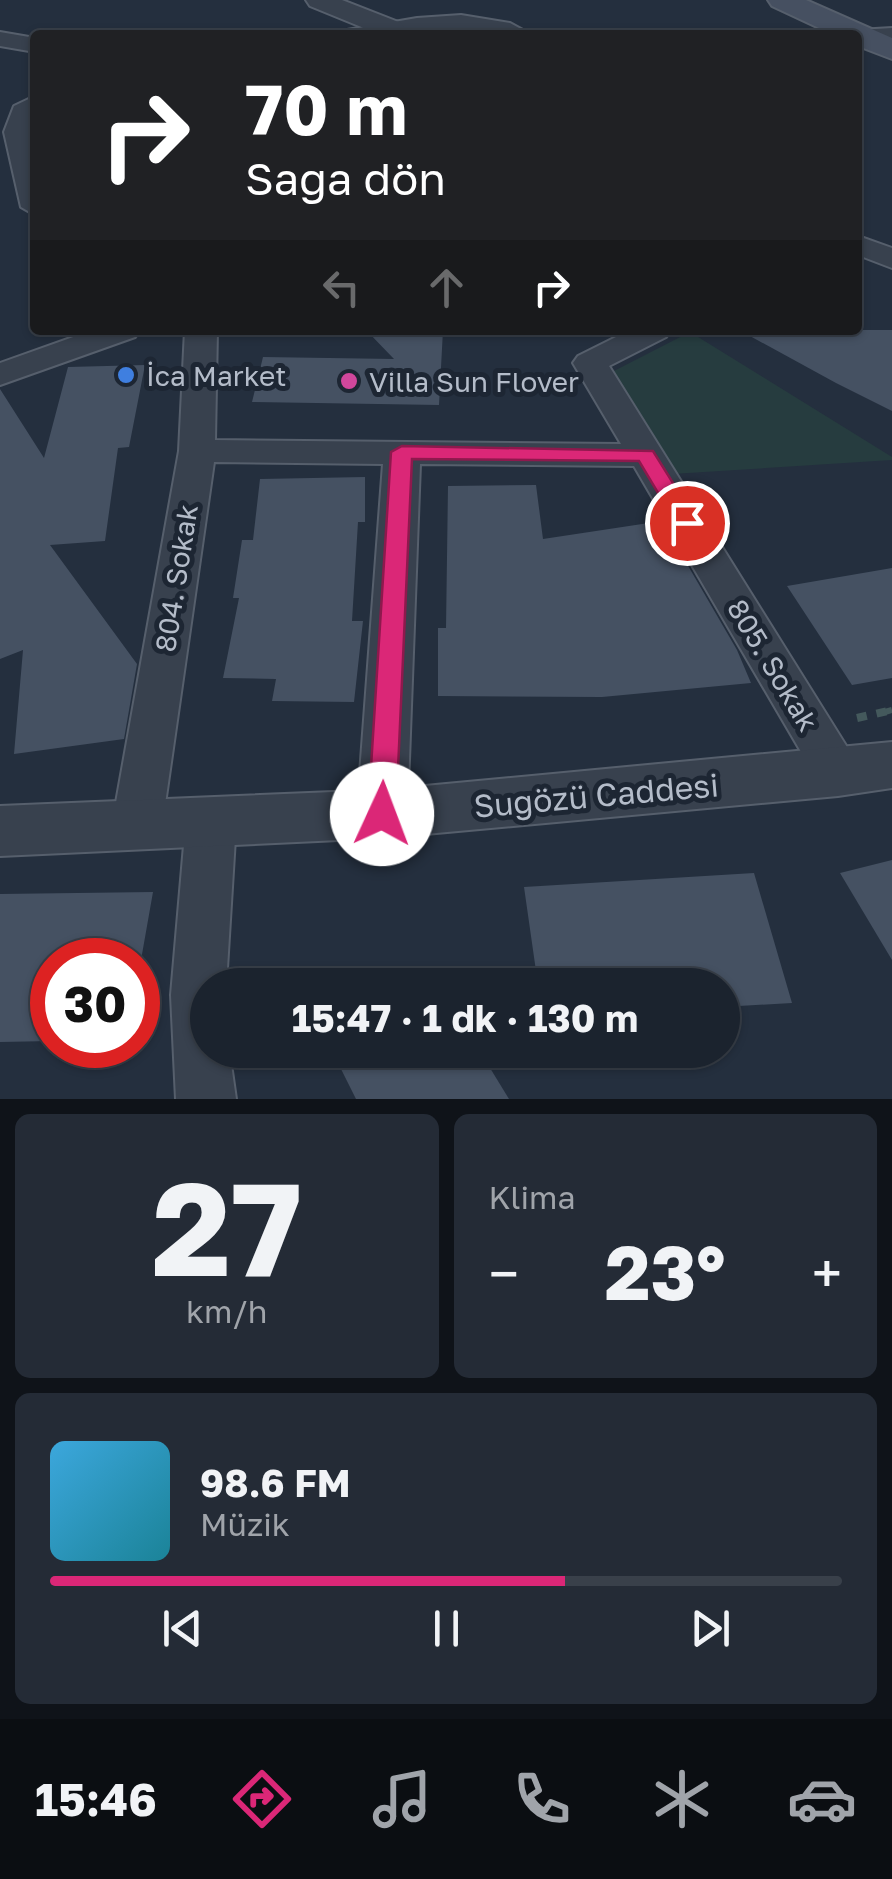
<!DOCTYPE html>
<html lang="tr">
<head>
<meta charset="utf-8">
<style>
	body { margin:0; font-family:"Golos Text",sans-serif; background:#242b36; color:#f1f3f6; height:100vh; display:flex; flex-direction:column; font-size:38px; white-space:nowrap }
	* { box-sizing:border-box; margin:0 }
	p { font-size:32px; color:#a0a4aa }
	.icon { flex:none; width:55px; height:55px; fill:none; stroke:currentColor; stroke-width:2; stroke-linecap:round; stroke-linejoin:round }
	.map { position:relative; height:1099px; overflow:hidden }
	.drawer { display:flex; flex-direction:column; gap:15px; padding:15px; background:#0f1319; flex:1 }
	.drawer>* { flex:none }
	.guide { position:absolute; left:30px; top:30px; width:832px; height:305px; border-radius:10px; box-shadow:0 2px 8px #0004,0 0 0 2px #39404a; background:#202124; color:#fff; overflow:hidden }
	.speed { position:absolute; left:30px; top:938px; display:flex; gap:20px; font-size:50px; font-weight:700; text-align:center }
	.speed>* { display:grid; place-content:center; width:130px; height:130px; border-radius:50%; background:#1b232e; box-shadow:0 2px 8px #0004,0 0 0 2px #39404a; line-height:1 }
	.speed .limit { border:15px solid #d22; background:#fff; color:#111 }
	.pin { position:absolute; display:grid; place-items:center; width:85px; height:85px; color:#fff; margin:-42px; border:5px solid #fff; border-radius:50%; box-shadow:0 2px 10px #0007 }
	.me { position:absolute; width:110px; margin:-55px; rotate:2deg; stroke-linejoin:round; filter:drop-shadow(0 0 8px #0008) }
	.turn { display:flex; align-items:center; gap:35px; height:210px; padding:0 50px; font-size:45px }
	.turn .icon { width:130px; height:130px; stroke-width:2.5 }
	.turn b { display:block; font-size:70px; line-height:85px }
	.lanes { display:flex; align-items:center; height:95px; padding:0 50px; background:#0003; justify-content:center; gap:50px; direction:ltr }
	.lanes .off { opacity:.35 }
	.big { font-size:75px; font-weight:700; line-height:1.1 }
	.drawer .card { flex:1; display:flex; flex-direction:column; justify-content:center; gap:15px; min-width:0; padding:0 35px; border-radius:15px; background:#242b36 }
	.drawer .dial { align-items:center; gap:0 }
	.dial b { font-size:130px; line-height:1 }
	.song { display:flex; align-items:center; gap:30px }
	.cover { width:120px; height:120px; border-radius:15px; background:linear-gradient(135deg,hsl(200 70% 55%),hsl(190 70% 35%)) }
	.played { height:10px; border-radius:5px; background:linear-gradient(90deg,#db2777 65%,#39404a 65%) }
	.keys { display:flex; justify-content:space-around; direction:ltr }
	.heat { display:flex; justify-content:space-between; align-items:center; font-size:55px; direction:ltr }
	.drawer .tiles { flex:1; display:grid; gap:15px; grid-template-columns:1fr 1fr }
	.card:last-child { grid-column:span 2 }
	.trip { position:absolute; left:190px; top:968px; width:550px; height:100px; border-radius:50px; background:#1b232e; box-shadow:0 2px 8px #0004,0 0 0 2px #39404a; font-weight:700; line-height:100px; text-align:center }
	.tabs { display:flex; height:160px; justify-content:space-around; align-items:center; background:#0b0e12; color:#a0a4aa }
	.tabs .icon { width:70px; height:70px }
	.tabs .selected { color:#db2777 }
	.tabs b { font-size:45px; color:#f1f3f6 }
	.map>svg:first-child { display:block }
	.green { fill:#263c3f }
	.building { fill:#455162 }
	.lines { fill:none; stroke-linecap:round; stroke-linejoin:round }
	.minor-casing { stroke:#565f6c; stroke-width:4 }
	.tertiary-casing { stroke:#565f6c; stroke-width:4 }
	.secondary-casing { stroke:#565f6c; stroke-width:4 }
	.path-far1 { stroke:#44595c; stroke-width:6; stroke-dasharray:8 8; stroke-linecap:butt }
	.path { stroke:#44595c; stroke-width:8; stroke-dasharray:10 10; stroke-linecap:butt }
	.minor { fill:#38414e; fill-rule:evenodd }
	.tertiary { fill:#38414e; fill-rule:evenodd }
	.secondary { fill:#465061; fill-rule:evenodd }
	.route { fill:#db2777; stroke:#8e194d; stroke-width:2.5 }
	.shop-dot { fill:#3f7fe0; stroke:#1d2633; stroke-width:4 }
	.hotel-dot { fill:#d1479c; stroke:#1d2633; stroke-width:4 }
	.labels { text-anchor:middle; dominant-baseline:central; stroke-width:10; stroke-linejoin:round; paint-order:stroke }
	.poi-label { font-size:28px; fill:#b4bcc9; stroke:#1d2633; text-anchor:start }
	.street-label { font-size:28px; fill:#b4bcc9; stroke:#1d2633 }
	.near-street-label { font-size:32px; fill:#b4bcc9; stroke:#1d2633 }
</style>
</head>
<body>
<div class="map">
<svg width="892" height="1099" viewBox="0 0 892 1099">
	<rect width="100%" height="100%" fill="#242f3e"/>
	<!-- green -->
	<polygon class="green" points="690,332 892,457 892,460 672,474 612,372"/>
	<!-- building -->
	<g class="building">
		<polygon points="366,330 443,330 439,405 252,402 263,357 394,359"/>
		<polygon points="739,330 892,330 892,411 836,383"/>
		<polygon points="145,365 129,447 118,448 105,541 50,545 137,664 124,739 14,754 23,650 0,659 0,389 44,458 68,367"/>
		<polygon points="365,477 365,522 358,522 352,621 363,621 354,702 272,701 276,679 223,678 239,598 233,598 242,540 253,540 260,479"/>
		<polygon points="536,485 543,539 662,521 737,650 751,683 602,697 438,696 438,628 446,628 448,486"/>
		<polygon points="892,568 892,678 852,685 787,586"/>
		<polygon points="892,860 892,960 840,873"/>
		<polygon points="754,873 792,1003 722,1007 722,985 538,985 524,887"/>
		<polygon points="153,892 141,960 52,960 52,1041 0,1042 0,894"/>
		<polygon points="369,1050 479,1050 509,1099 356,1099 339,1065"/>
	</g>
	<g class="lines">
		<defs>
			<g id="minor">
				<polygon points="461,15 510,23 532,35 461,28 344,35 347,30 417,18"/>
				<polygon points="892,28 892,42 858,44 858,35 848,35 858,30"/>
				<polygon points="0,32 35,38 35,52 0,46"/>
				<polygon points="35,96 30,132 35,152 35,215 21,207 4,132 14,106"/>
				<polygon points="858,236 892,248 892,268 858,255"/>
				<polygon points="93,330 140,330 135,337 0,385 0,363"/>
				<polygon points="185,330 217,330 215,440 621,444 573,363 578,356 630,330 671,330 666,337 609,366 855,760 862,773 855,786 838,791 821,786 634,466 420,464 407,814 399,828 382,833 365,828 357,814 383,464 214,462 162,825 155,839 137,845 119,839 112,825 179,451"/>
				<polygon points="211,802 228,808 236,822 226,985 208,985 208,1050 229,1050 236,1099 176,1099 171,995 186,822 194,808"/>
			</g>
			<g id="tertiary">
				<polygon points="306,0 342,0 401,23 405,29 401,35 381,35 310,6"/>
				<polygon points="892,742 892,788 838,796 382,838 0,856 0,806 382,790"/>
			</g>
			<polygon id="secondary" points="768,0 806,0 892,38 892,59 858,46 858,35 834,35 772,6"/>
		</defs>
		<!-- minor casing -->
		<use href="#minor" class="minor-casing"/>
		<!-- tertiary casing -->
		<use href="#tertiary" class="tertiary-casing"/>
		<!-- secondary casing -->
		<use href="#secondary" class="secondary-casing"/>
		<!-- path-far1 -->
		<polyline class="path-far1" points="885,712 892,710"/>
		<!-- path -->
		<polyline class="path" points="857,718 892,710"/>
		<!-- minor -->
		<use href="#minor" class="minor"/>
		<!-- tertiary -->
		<use href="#tertiary" class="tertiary"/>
		<!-- secondary -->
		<use href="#secondary" class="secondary"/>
	</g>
	<!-- route -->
	<polygon class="route" points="402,446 653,451 698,523 695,528 679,528 639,461 412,459 396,814 392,822 382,825 372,822 368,814 391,452"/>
	<!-- markers -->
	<circle class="shop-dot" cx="126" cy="375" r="10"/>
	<circle class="hotel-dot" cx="349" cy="381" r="10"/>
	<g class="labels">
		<!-- poi labels -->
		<g class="poi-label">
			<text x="146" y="375">İca Market</text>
			<text x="369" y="381">Villa Sun Flover</text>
		</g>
		<!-- street labels -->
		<g class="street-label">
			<text transform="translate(176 578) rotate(-81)">804. Sokak</text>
			<text transform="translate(773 665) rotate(59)">805. Sokak</text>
		</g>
		<!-- near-street labels -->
		<g class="near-street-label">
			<text transform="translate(596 795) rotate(-5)">Sugözü Caddesi</text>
		</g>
	</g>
</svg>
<div class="speed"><div class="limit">30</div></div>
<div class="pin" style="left:687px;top:523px;background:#d93025"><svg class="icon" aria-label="arrive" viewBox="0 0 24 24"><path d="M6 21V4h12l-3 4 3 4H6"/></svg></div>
<svg class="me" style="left:382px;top:814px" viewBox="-20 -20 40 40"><circle r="19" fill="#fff"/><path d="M0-13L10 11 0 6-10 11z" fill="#db2777"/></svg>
<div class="trip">15:47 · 1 dk · 130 m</div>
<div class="guide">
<div class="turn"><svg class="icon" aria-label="right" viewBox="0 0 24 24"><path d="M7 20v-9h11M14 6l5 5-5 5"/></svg><div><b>70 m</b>Sağa dön</div></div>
<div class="lanes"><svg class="icon off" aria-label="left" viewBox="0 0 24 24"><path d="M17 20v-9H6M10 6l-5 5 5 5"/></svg><svg class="icon off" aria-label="ahead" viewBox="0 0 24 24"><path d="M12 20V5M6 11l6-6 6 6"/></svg><svg class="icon" aria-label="right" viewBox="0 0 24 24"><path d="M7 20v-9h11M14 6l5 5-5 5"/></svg></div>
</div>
</div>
<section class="drawer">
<div class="tiles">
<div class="card dial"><b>27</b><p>km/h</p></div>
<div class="card"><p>Klima</p>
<div class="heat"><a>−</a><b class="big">23°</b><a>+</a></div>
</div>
<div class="card">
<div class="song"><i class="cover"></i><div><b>98.6 FM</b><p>Müzik</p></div></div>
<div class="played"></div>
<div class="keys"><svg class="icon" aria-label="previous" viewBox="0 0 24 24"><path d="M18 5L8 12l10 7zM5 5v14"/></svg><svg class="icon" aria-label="pause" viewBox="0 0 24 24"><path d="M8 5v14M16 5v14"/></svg><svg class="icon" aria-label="next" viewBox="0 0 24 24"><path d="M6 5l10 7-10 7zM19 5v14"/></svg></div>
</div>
</div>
</section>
<nav class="tabs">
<b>15:46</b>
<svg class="icon selected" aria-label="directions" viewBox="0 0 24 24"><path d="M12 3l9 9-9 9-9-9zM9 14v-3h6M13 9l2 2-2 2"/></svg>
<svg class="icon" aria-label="music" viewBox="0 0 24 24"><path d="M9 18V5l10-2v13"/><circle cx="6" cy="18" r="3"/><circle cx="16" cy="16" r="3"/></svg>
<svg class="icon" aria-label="phone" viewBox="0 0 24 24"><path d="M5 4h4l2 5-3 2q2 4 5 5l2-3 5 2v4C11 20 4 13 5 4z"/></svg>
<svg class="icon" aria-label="climate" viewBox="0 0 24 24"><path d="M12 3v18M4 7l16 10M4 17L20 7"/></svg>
<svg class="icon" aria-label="car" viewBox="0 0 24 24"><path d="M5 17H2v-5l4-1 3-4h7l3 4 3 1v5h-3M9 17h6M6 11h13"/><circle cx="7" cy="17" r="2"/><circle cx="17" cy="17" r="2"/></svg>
</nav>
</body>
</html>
